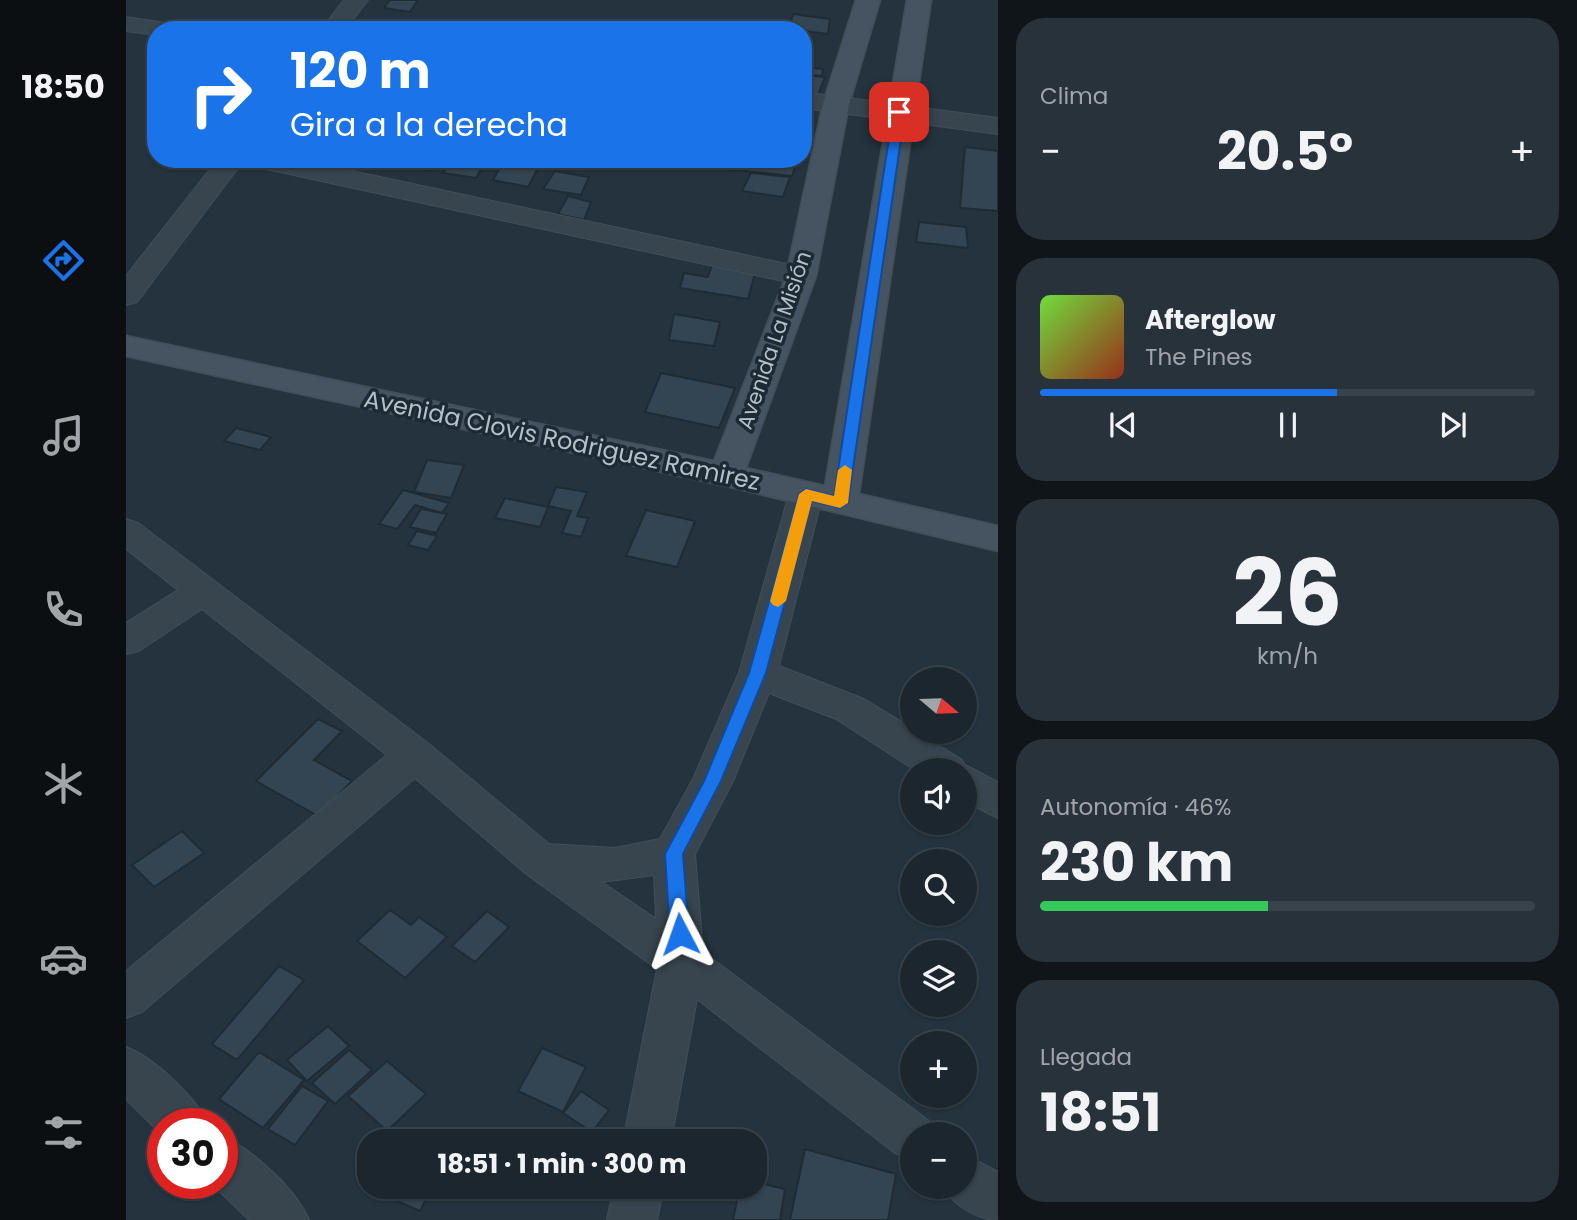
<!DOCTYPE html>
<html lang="es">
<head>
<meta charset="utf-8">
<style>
	body { margin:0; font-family:Poppins,sans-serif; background:#28323a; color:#f1f3f6; height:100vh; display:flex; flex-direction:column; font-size:26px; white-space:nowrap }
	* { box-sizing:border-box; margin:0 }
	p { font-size:23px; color:#a0a5aa }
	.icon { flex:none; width:38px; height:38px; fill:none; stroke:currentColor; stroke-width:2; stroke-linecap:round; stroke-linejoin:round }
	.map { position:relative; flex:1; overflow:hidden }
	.details { display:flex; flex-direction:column; gap:18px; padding:18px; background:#0f1519; width:579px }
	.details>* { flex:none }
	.hud { position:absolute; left:21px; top:21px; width:665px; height:147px; border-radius:28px; box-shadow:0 2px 5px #0004,0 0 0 2px #39434a; background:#1a73e8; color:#fff; overflow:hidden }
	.needle { width:46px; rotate:109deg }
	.controls { position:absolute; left:774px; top:667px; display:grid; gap:14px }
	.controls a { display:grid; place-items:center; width:77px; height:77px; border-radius:50%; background:#1b262e; box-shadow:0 2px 5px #0004,0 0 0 2px #39434a; font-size:35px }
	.speed { position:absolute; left:21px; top:1108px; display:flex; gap:14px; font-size:35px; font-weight:700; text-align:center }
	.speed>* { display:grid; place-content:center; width:91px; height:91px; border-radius:50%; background:#1b262e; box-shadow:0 2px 5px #0004,0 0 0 2px #39434a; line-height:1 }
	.speed .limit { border:10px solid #d22; background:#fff; color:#111 }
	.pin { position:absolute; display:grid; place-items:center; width:60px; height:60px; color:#fff; margin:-30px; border-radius:14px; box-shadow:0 4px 10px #0006 }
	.me { position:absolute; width:77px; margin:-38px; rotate:356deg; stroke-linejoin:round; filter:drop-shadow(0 0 5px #0008) }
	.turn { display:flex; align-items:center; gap:24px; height:147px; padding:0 28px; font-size:32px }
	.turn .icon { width:91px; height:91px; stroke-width:2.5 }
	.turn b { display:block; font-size:49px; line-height:60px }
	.big { font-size:52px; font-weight:700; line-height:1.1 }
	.details .card { flex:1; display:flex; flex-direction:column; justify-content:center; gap:10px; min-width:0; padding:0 24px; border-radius:28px; background:#28323a }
	.details .dial { align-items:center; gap:0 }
	.dial b { font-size:91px; line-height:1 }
	.song { display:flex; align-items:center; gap:21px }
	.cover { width:84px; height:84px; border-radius:10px; background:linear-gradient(135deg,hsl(100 70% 55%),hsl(10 70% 35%)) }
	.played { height:7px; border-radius:4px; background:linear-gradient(90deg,#1a73e8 60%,#39434a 60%) }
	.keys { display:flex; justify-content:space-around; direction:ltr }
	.heat { display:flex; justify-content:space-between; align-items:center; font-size:38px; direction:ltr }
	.charge { height:10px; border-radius:5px; background:linear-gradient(90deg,#34c759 46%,#39434a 0) }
	.trip { position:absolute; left:231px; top:1129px; width:410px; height:70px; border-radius:28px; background:#1b262e; box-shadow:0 2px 5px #0004,0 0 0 2px #39434a; font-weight:700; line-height:70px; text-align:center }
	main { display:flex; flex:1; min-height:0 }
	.tab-bar { display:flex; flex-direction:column; width:126px; justify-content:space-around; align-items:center; background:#0b0f12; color:#a0a5aa }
	.tab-bar .icon { width:49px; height:49px }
	.tab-bar .selected { color:#1a73e8 }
	.tab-bar b { font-size:32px; color:#f1f3f6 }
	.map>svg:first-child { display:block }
	.building { fill:#334552; stroke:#1f2c35; stroke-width:2 }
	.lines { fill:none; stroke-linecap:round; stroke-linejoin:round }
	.minor-casing { stroke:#414e57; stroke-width:2 }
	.secondary-casing { stroke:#414e57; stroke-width:3 }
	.minor { fill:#38454e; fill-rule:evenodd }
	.secondary { fill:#465461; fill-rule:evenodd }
	.route { fill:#1a73e8; stroke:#114b97; stroke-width:2 }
	.slow { fill:#f59e0b }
	.labels { text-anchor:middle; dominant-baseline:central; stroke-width:7; stroke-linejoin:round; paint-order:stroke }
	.far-street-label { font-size:21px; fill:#b4bfc9; stroke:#1d2a33 }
	.street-label { font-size:24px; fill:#b4bfc9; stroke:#1d2a33 }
</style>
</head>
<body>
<main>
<nav class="tab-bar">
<b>18:50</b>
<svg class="icon selected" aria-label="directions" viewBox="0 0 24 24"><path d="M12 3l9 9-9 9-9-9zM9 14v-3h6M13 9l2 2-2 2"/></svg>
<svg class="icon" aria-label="music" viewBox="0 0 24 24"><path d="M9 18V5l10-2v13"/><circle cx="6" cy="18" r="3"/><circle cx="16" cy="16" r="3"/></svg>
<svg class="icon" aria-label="phone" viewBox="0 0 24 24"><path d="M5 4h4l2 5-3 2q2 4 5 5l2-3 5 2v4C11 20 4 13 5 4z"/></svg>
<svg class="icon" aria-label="climate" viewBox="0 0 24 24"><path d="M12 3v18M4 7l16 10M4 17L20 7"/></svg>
<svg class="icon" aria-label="car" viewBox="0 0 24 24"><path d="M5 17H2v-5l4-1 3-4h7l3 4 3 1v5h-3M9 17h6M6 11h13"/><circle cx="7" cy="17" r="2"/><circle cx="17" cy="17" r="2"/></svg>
<svg class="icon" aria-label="filters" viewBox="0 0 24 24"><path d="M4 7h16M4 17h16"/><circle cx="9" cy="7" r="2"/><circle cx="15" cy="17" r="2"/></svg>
</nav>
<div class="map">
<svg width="872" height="1220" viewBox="0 0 872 1220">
	<rect width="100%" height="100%" fill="#24333e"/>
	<!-- building -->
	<g class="building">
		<polygon points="264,0 292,0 284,12 258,8"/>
		<polygon points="667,14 704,19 702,34 663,29"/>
		<polygon points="284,21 314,25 311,30 279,30"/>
		<polygon points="677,67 697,69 696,76 677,74"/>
		<polygon points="677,75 699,77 692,95 677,93"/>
		<polygon points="839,147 872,151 872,211 834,208"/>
		<polygon points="276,159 317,159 309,170 272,165"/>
		<polygon points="327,159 357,159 361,160 350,178 317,173"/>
		<polygon points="473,159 535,159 533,168"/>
		<polygon points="535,159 647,159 671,162 666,176 534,162"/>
		<polygon points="377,162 412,168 402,187 367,180"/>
		<polygon points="429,171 463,177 455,195 417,189"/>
		<polygon points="625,173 664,177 657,197 616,191"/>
		<polygon points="442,196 465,202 458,220 432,214"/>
		<polygon points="793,222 840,227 842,248 790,242"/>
		<polygon points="586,265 629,273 622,299 554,288 558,273 582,277"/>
		<polygon points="548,314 594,322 588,346 543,340"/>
		<polygon points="535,373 609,388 593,428 519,412"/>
		<polygon points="110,428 145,437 134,450 98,441"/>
		<polygon points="301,460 338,465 325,498 288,492"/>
		<polygon points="430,487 461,492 451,516 462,518 455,537 436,533 445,511 422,506"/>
		<polygon points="277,490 323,503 316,513 289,505 271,529 253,524"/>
		<polygon points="379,498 422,507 414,527 369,518"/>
		<polygon points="295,509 321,514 310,533 284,527"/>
		<polygon points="520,510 569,521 551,567 500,556"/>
		<polygon points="291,531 311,536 302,550 282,545"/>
		<polygon points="192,719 216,731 188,760 226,781 192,816 130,781"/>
		<polygon points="56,831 78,853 28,887 6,865"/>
		<polygon points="264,910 285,925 293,917 321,937 279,978 231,941"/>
		<polygon points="361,911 383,927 349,962 326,946"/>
		<polygon points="153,966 178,980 111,1060 86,1044"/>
		<polygon points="202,1026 223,1046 181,1081 161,1060"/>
		<polygon points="416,1048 460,1067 437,1112 392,1091"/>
		<polygon points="223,1050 246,1070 209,1104 186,1083"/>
		<polygon points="133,1052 178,1080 137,1128 93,1099"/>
		<polygon points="261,1061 300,1094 261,1131 222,1096"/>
		<polygon points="176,1086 202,1101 169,1145 142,1129"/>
		<polygon points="455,1091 483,1110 466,1132 437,1113"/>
		<polygon points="679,1149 770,1174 762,1220 664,1220"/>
		<polygon points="628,1182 659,1189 654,1220 607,1220 614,1186 628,1186"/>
		<polygon points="280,1186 307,1186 294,1211 271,1201"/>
	</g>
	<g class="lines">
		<defs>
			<g id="minor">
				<polygon points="218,0 242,0 219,30 195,30"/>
				<polygon points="0,17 53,25 57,30 30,30 30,35 0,31"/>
				<polygon points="677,92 872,118 872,134 677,108"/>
				<polygon points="92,159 170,159 675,267 685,270 690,276 685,282 675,285 131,167 118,160 11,302 0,305 0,276"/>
				<path d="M680,483L692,486L697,494L653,666L738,699L786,728V732H791L835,759L839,765L872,782V818L838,801V770H789L710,719L643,693L607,781L569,854L577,952L803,1121L809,1134H786V1160L769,1153L571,999L545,1141H497L531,969L399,873L289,778L16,1012L0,1018V971L261,755L76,609L13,651L0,654V623L52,590L0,549V519L12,523L303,744L423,844L489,848L534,839L567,779L613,673L663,494L668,486ZM528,875L530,919L476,882Z"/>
				<path d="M0,1047C27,1057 70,1097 82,1124H37V1136L0,1099Z"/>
				<path d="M96,1137C126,1148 171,1191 183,1220H123L85,1183H96Z"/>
				<path d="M838,1154L872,1172V1220C853,1220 826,1205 817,1186H838Z"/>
				<polygon points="488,1186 538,1186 531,1220 481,1220"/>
			</g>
			<polygon id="secondary" points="730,0 754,0 723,104 690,276 620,468 699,486 781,0 805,0 733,494 872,526 872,551 600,486 0,356 0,336 588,461 660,276 697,104"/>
		</defs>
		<!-- minor casing -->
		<use href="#minor" class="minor-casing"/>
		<!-- secondary casing -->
		<use href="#secondary" class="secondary-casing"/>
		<!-- minor -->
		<use href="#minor" class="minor"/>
		<!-- secondary -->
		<use href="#secondary" class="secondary"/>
	</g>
	<!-- route -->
	<polygon class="route" points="773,109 779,112 722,503 714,508 686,501 640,673 595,781 557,854 563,934 560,940 547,940 544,934 539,854 578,781 623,673 673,494 680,489 708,496 767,112"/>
	<!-- slow -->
	<polygon class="slow" points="719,465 726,470 722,503 714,508 686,501 660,601 652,607 647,605 644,601 673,494 680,489 708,496 712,470"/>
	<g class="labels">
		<!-- far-street labels -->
		<g class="far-street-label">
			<text transform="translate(648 340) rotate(-71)">Avenida La Misión</text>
		</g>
		<!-- street labels -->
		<g class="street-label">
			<text transform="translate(436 440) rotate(12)">Avenida Clovis Rodriguez Ramirez</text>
		</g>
	</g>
</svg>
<div class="controls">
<a><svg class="needle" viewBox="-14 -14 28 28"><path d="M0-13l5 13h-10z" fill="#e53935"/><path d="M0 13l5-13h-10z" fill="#a0a5aa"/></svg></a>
<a><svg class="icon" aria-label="sound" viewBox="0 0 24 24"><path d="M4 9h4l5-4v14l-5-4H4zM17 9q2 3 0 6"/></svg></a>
<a><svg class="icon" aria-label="search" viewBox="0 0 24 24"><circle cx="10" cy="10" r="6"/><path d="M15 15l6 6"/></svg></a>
<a><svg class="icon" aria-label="layers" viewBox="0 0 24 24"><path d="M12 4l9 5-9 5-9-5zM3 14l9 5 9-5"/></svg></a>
<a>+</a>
<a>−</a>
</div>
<div class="speed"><div class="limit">30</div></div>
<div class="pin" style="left:773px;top:112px;background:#d93025"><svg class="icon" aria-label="arrive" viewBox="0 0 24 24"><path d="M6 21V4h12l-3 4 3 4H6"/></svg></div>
<svg class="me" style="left:554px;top:934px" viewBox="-20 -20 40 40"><path d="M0-17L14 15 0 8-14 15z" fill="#1a73e8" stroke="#fff" stroke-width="4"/></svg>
<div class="trip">18:51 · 1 min · 300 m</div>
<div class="hud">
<div class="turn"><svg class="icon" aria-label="right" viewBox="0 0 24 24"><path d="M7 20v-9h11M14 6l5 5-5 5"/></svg><div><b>120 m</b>Gira a la derecha</div></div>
</div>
</div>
<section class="details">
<div class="card"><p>Clima</p>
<div class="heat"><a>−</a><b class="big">20.5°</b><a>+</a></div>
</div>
<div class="card">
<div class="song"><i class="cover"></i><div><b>Afterglow</b><p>The Pines</p></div></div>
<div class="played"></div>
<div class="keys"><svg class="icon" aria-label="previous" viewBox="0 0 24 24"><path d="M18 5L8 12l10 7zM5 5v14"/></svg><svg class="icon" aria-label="pause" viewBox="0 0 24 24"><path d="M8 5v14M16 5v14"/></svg><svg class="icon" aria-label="next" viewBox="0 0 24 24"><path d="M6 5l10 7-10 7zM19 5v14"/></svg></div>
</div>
<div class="card dial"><b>26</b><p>km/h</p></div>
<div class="card"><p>Autonomía · 46%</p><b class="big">230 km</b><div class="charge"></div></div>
<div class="card"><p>Llegada</p><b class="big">18:51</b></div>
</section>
</main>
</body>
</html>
